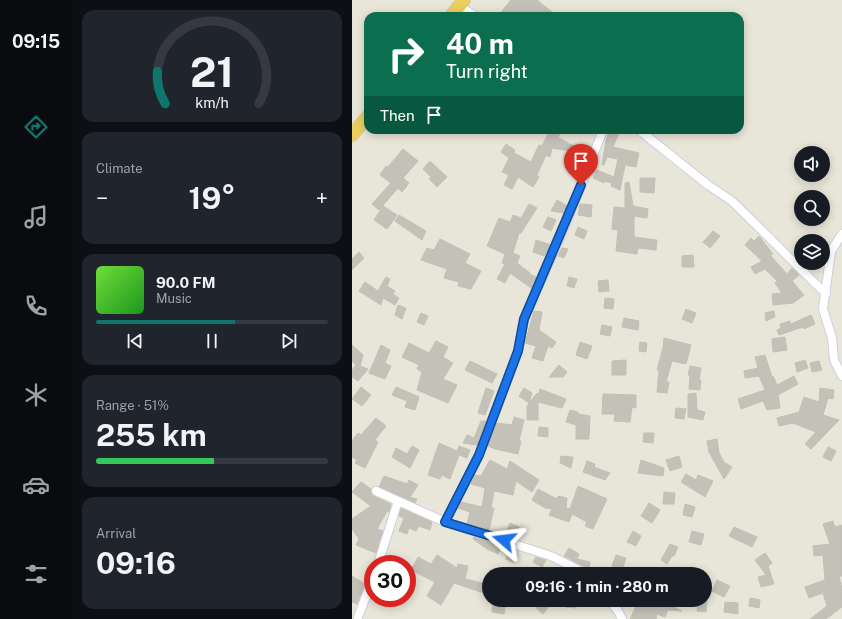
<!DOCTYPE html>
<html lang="en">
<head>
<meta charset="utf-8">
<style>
	body { margin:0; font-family:"Public Sans",sans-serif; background:#20242c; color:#f1f3f6; height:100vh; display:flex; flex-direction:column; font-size:15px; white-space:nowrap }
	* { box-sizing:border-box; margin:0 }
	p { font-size:13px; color:#9ea1a6 }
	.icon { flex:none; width:22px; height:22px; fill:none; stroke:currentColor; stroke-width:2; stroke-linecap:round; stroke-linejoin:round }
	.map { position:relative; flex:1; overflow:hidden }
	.sheet { display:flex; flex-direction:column; gap:10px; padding:10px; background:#0d0f14; width:280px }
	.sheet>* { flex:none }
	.banner { position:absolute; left:12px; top:12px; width:380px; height:122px; border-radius:12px; box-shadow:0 2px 10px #0003; background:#0b6e4f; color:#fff; overflow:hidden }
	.controls { position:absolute; left:442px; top:146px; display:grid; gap:8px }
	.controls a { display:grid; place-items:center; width:36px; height:36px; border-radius:50%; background:#171b24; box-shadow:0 2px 10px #0003; font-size:20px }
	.speed { position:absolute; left:12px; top:555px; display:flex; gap:8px; font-size:20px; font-weight:700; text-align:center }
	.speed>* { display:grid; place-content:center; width:52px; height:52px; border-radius:50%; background:#171b24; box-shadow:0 2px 10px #0003; line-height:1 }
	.speed .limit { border:6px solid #d22; background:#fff; color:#111 }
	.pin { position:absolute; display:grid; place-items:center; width:34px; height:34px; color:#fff; margin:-41px -17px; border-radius:50% 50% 50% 0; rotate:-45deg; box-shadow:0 0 4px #0007 }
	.pin .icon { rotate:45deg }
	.me { position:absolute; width:44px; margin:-22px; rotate:287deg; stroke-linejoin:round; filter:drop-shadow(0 0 3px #0008) }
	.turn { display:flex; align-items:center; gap:14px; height:84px; padding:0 16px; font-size:18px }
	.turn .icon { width:52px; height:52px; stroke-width:2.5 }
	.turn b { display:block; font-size:28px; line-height:34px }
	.then { display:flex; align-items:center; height:38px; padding:0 16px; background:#0003; gap:8px; font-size:15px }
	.big { font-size:30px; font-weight:700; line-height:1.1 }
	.sheet .tile { flex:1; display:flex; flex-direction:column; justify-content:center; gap:6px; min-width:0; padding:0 14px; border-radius:12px; background:#20242c }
	.sheet .dial { align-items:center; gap:0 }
	.dial svg { height:104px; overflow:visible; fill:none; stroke:#363941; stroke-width:7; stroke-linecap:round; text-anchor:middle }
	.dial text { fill:#f1f3f6; stroke:none }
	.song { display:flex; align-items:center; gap:12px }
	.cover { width:48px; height:48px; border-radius:6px; background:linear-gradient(135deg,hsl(100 70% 55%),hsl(120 70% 35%)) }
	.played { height:4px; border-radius:2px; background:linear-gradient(90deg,#0f766e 60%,#363941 60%) }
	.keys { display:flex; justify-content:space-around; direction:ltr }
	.heat { display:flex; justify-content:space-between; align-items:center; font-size:22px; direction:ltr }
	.charge { height:6px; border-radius:3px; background:linear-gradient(90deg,#34c759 51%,#363941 0) }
	.trip { position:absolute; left:130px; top:567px; width:230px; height:40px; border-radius:20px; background:#171b24; box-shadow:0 2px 10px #0003; font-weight:700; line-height:40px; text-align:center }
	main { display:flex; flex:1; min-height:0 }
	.tabs { display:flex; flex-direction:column; width:72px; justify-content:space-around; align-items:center; background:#090b0e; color:#9ea1a6 }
	.tabs .icon { width:28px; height:28px }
	.tabs .active { color:#0f766e }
	.tabs b { font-size:18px; color:#f1f3f6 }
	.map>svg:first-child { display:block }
	.building { fill:#c4c1b9; stroke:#c3c1b3 }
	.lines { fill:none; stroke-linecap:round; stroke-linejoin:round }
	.minor-casing { stroke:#cfcedf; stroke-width:10 }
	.trunk-casing { stroke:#c7c7c7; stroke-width:14 }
	.minor { stroke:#fff; stroke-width:8 }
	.trunk { stroke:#eace5e; stroke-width:13 }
	.route-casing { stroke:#114b97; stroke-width:10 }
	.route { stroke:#1a73e8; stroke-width:7 }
</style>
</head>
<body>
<main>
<nav class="tabs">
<b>09:15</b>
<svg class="icon active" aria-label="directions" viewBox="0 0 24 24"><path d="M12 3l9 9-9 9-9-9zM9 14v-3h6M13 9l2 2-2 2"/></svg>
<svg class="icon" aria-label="music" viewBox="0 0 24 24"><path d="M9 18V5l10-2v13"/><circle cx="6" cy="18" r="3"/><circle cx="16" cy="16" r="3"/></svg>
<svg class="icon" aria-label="phone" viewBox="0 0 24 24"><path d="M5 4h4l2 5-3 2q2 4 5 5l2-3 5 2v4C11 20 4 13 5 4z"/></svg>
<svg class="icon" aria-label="climate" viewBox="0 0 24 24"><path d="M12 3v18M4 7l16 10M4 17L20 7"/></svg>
<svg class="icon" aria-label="car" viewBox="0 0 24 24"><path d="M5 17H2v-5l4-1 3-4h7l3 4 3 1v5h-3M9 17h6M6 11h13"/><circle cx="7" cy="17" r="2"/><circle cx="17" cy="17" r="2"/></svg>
<svg class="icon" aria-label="filters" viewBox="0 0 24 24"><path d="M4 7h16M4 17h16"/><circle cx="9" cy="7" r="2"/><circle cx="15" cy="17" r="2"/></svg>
</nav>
<section class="sheet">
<div class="tile dial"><svg viewBox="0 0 100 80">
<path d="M14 69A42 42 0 1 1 86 69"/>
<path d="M14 69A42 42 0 0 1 8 44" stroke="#0f766e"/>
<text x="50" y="56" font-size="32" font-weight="700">21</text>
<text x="50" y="72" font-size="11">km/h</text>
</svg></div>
<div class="tile"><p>Climate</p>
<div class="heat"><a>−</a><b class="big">19°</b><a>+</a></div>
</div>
<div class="tile">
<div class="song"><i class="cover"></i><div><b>90.0 FM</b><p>Music</p></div></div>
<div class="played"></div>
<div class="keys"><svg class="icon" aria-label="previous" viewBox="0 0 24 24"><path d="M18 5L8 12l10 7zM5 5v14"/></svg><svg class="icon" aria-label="pause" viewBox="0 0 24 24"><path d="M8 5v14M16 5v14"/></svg><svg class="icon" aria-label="next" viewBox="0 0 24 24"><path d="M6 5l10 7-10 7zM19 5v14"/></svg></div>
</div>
<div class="tile"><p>Range · 51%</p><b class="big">255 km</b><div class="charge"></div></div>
<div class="tile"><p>Arrival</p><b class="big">09:16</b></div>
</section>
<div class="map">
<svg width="490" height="619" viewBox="0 0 490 619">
	<rect width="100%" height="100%" fill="#e8e5d9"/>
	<!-- building -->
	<g class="building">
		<polygon points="159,0 185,0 205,16 146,16"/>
		<polygon points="198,130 210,130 206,137 235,154 200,148 198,157 194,155 185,175 187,177 181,187 166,177 160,189 152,185 157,175 150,172 157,158 149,152 154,144 163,150 162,153 179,162 187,145 190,146"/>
		<polygon points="258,130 267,133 261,147 287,153 284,167 273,165 268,190 259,186 260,183 252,181 252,183 241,178 245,170 262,177 266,159 255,157 252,165 250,165 254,140"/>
		<polygon points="51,149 66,161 51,178 57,183 50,192 46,188 27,210 20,204 39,183 28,175 34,166 36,167"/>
		<polygon points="77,162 79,162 95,177 85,187 77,179 79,177 71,169"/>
		<polygon points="288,178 303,178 302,193 288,192"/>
		<polygon points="277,182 281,206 296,209 295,218 282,216 282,237 305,240 304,250 286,248 285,254 264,251 266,230 260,229 262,207 273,208 273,183"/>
		<polygon points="205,200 215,206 212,213 199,211"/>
		<polygon points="177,204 185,208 169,233 167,233 161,253 168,256 165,263 178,273 177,274 184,277 179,288 158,273 153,283 145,279 153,264 150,263 153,254 135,246 147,218 158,222 161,215 169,218"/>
		<polygon points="228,204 240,205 239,217 226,215"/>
		<polygon points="31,206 45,215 35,229 22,220"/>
		<polygon points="47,215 74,231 70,240 43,221"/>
		<polygon points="196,217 204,220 199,231 191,227"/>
		<polygon points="226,227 235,231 232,239 223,235"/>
		<polygon points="361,231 368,236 358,248 351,242"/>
		<polygon points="407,236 421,254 418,255 435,274 440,268 447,275 440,281 452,295 441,303 421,305 420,294 430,293 423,283 425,281 413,269 403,274 399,267 410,261 393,245 399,238 402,241"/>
		<polygon points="88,239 118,254 113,263 129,271 119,289 106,286 107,282 92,278 95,269 69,260 75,248 82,250"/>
		<polygon points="184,240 199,245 192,256 181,252"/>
		<polygon points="210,248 216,249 212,258 206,256"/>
		<polygon points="7,252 12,258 0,270 0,259"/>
		<polygon points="341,255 342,267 330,267 330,256"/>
		<polygon points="34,277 38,279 35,286 43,291 41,294 47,298 43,305 31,298 29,305 7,291 13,282 26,291"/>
		<polygon points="217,277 225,279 222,288 215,286"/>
		<polygon points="256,280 257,291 247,292 246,281"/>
		<polygon points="253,298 262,299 261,309 252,308"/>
		<polygon points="46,305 54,308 50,319 43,315"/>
		<polygon points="334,309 344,313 340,323 330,319"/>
		<polygon points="182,311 190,312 187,330 204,342 200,348 196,346 191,361 180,358 184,346 173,343"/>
		<polygon points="422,311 423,317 414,321 413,313"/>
		<polygon points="69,313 76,316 72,325 65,322"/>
		<polygon points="459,315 463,324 452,329 451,327 427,335 425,330 429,328 428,324 438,321 439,324"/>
		<polygon points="272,318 287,321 286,330 270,327"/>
		<polygon points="250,325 260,327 258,336 248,334"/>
		<polygon points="433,337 435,350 421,352 420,339"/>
		<polygon points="312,338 339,345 334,364 320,361 314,382 317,382 315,393 305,392 307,371 305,370 311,348"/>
		<polygon points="84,341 96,347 91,357 101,363 91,379 105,385 96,403 65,390 70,372 65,369 67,365 50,357 57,343 77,353"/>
		<polygon points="228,342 240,346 235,359 224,355"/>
		<polygon points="288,342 295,343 294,352 287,351"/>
		<polygon points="0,345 11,355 8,366 16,369 6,381 0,377 0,370 4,365 0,361"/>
		<polygon points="29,345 38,350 33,363 39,366 33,379 17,373"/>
		<polygon points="413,355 420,377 421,376 425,385 442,376 446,384 426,395 428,408 415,410 411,401 389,409 386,399 413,390 407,376 393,378 392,371 406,368 403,357"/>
		<polygon points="274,360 274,375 260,375 260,361"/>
		<polygon points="453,360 456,368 445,372 443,363"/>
		<polygon points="118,361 145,374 140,383 113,370"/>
		<polygon points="467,361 470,370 460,372 458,363"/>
		<polygon points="207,365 215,372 211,377 197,377"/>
		<polygon points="338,366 349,368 347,380 349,380 348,390 337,389 338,376 336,375"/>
		<polygon points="9,387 19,395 10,406 0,399"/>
		<polygon points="44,387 67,397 63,410 53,407 55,401 40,395"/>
		<polygon points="134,388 142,391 133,415 126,413"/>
		<polygon points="172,388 180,393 177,403 167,396"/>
		<polygon points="468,388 482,390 481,399 476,398 471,415 487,420 459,449 453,444 464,432 441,423 427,426 425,418 447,412 452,397 467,402"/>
		<polygon points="188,389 214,399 210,408 186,402 186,420 175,420 175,406 185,393 186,396"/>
		<polygon points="344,393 345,410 353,412 351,420 336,417 336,394"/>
		<polygon points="251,394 284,395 284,408 280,407 278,422 262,421 263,414 250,414"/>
		<polygon points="324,408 334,409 332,419 323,418"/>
		<polygon points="218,410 226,412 226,414 238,416 237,439 224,439 224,425 214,422"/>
		<polygon points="162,417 172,420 167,441 169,441 166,454 143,449 136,446 145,423 160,425"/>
		<polygon points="24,418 34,426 23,440 26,442 13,468 3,463 5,460 0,457 0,441 6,433 9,435"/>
		<polygon points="129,421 134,421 125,445 111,443 115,435 122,438"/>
		<polygon points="187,427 196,428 196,437 186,436"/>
		<polygon points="292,433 302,433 301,443 291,442"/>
		<polygon points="365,439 367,453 372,462 380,467 372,479 357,452 355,441"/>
		<polygon points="87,443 105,451 107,446 118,450 115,458 107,455 98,479 90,475 88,479 76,475"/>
		<polygon points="60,446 67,450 58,468 40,457 44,448 55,454"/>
		<polygon points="476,447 484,451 479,461 471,457"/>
		<polygon points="209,456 221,457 219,468 208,463"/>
		<polygon points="327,456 330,467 318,471 314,460"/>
		<polygon points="138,460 155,469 158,461 187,480 180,492 164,481 161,495 142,491 139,508 142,508 137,530 115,523 118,512 106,508 109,502 130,507 133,488 119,484 123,475 129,476"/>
		<polygon points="289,460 312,468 311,476 286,473"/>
		<polygon points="235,461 243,464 242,467 258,473 253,480 231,472"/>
		<polygon points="334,474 344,480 346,475 361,481 353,497 329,482"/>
		<polygon points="32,476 55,484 57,480 66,485 58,497 65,499 63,503 27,487"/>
		<polygon points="9,482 19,489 21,496 39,504 37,512 35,511 25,529 31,531 24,553 4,545 7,539 0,529 0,519 19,506 0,492"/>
		<polygon points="226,486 255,499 241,529 233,526 235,522 220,514 217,522 197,515 200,509 193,508 180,500 186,489 205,499 206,496 215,498 214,508 218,509"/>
		<polygon points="312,492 323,493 322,504 311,504"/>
		<polygon points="297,503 308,510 300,523 289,516"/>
		<polygon points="333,504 343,507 340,517 331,515"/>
		<polygon points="49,508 80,522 78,530 67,526 64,531 57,528 55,534 47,531 52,518 47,516"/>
		<polygon points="481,521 483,527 490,525 490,576 487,576 490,588 490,607 474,619 458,619 475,606 471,593 457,598 453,587 473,580 471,555 462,556 461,546 478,544 471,524"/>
		<polygon points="158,523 167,527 163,537 154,533"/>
		<polygon points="382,527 405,537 400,547 377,536"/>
		<polygon points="281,531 289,536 284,546 275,542"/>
		<polygon points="340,531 352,534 349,545 337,542"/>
		<polygon points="122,537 149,546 146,554 135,549 121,539"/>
		<polygon points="318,544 326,547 322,556 320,556 315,564 309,560"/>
		<polygon points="217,548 227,554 225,559 238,562 237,569 212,556"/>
		<polygon points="157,552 165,556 162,563 154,559"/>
		<polygon points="413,553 420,563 416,566 422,584 409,587 406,577 414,575 403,560"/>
		<polygon points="85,555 105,568 106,564 116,566 113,579 134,584 132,593 102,583 89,605 75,596 83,582 59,570 66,557 79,564"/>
		<polygon points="264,555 274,558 270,570 260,566"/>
		<polygon points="184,557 194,560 190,567 181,562"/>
		<polygon points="0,576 13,584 5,604 0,602"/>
		<polygon points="365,580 378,586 372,597 360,591"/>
		<polygon points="398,598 408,600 407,608 397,606"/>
		<polygon points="141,600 154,600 152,614 140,612"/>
		<polygon points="190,600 202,600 191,614 184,608"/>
		<polygon points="214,600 225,600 224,608 214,607"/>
		<polygon points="287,600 308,600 330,611 316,610 313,617 305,614 304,619 278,619"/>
		<polygon points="346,601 355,601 354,612 345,611"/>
		<polygon points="373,602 386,603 386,614 372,612"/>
	</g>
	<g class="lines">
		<defs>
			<g id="minor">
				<polyline points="107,6 123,16"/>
				<polyline points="287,130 356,185 380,201 474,294"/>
				<polyline points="490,234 479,251 471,309 480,338 482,360 490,376"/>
				<polyline points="24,491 93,522 199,556 235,574"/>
				<polyline points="93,522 127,455 166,351 172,319 213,226 251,130"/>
				<polyline points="26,564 46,501"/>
				<polyline points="257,600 266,611 270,619"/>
				<polyline points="6,617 21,578"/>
			</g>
			<g id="trunk">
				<polyline points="99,16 112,0"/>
				<polyline points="0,135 16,116"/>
			</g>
		</defs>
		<!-- minor casing -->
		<use href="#minor" class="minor-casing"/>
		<!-- trunk casing -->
		<use href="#trunk" class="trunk-casing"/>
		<!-- minor -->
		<use href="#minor" class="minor"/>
		<!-- trunk -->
		<use href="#trunk" class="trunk"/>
	</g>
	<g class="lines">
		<defs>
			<polyline id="route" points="152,540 93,522 127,455 166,351 172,319 229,185"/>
		</defs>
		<!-- route casing -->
		<use href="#route" class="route-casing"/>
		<!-- route -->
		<use href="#route" class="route"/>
	</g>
</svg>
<div class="controls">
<a><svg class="icon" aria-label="sound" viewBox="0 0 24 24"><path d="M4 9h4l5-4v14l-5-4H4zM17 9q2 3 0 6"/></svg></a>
<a><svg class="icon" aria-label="search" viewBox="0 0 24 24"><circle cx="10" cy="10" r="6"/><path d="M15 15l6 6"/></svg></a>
<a><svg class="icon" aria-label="layers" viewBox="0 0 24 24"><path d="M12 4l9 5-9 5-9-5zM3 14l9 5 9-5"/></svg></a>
</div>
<div class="speed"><div class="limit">30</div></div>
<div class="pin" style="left:229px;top:185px;background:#d93025"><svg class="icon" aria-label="arrive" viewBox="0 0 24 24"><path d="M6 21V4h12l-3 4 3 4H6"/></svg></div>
<svg class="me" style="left:152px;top:540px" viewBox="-20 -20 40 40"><path d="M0-17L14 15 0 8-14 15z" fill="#1a73e8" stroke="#fff" stroke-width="4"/></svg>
<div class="trip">09:16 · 1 min · 280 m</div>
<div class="banner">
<div class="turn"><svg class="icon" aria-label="right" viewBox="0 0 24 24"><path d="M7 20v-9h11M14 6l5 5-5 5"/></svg><div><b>40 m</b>Turn right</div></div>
<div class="then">Then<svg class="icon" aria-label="arrive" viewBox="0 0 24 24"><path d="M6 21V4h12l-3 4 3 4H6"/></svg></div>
</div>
</div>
</main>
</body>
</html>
